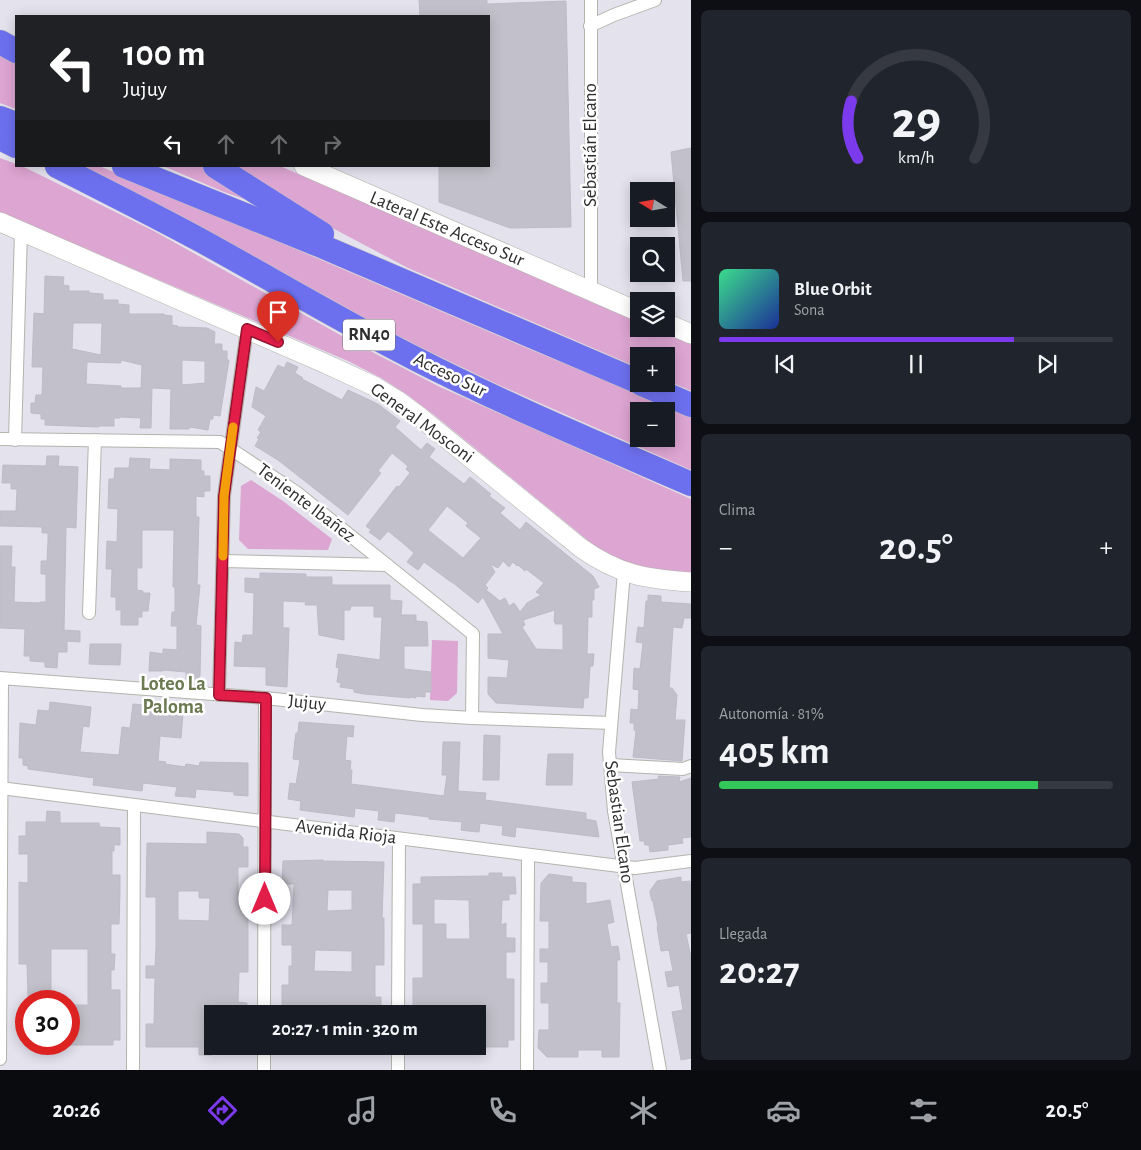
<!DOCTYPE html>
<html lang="es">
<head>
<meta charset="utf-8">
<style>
	body { margin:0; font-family:"Alegreya Sans",sans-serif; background:#20242c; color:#f1f3f6; height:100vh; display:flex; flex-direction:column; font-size:19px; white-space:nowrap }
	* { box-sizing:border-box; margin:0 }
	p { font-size:16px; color:#9ea1a6 }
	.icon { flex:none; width:28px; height:28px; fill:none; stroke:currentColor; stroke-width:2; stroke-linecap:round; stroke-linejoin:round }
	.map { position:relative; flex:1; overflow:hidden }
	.side { display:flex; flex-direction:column; gap:10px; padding:10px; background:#0d0f14; width:450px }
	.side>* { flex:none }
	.guide { position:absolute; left:15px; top:15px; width:475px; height:152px; border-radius:0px; box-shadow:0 2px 12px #0003; background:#202124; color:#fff; overflow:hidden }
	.needle { width:32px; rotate:281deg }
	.buttons { position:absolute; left:630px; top:182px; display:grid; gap:10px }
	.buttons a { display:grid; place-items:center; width:45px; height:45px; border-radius:0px; background:#171b24; box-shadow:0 2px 12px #0003; font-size:25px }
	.speed { position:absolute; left:15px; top:990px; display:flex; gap:10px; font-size:25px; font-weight:700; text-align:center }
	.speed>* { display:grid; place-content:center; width:65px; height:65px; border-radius:50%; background:#171b24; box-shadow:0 2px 12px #0003; line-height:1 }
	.speed .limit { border:8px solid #d22; background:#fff; color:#111 }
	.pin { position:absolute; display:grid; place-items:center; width:42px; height:42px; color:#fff; margin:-51px -21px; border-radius:50% 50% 50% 0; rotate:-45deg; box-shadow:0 0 5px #0007 }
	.pin .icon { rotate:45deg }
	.me { position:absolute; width:55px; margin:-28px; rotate:0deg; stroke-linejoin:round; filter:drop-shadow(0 0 4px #0008) }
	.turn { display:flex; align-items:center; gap:18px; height:105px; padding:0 25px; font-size:22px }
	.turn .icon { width:65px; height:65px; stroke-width:2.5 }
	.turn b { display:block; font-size:35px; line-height:42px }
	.lanes { display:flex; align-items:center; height:48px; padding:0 25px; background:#0003; justify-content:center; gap:25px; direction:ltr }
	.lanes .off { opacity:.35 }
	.big { font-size:38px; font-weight:600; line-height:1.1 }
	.side .tile { flex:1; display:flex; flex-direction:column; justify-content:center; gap:8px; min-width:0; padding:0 18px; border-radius:8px; background:#20242c }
	.side .dial { align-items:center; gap:0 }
	.dial svg { height:130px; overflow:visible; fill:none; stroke:#363941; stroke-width:7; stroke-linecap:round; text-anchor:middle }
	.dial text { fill:#f1f3f6; stroke:none }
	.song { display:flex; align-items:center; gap:15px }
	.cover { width:60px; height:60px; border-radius:8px; background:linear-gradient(135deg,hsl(150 70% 55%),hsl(230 70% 35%)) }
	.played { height:5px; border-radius:2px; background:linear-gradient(90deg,#7c3aed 75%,#363941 75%) }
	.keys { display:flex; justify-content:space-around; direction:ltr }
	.heat { display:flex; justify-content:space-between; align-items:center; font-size:28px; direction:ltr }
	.charge { height:8px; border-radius:4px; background:linear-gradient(90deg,#34c759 81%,#363941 0) }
	.trip { position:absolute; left:204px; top:1005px; width:282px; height:50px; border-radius:0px; background:#171b24; box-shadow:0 2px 12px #0003; font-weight:600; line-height:50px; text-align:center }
	.menu { display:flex; height:80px; justify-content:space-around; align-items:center; background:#090b0e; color:#9ea1a6 }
	.menu .icon { width:35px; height:35px }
	.menu .on { color:#7c3aed }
	.menu b { font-size:22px; color:#f1f3f6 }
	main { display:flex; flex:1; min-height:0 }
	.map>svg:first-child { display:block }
	.green { fill:#dda5d2; fill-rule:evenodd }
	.building { fill:#c2c0ca; stroke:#bebbc9; fill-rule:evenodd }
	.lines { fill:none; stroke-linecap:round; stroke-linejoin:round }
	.street-casing { stroke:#b1b5ab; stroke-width:14 }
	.secondary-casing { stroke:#b1b5ab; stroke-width:20 }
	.highway-casing { stroke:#c4c4c4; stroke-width:25 }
	.street { stroke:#fff; stroke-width:12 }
	.secondary { stroke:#fff; stroke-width:19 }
	.highway { stroke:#6d70ee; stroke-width:24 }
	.route-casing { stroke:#92132f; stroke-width:12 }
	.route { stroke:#e11d48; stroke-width:9 }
	.slow { stroke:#f59e0b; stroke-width:9 }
	.labels { text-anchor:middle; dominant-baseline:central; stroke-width:5; stroke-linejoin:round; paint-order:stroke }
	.shield { fill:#fff; stroke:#6d6d6d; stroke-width:1 }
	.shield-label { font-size:18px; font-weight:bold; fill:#2e2e2e }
	.street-label { font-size:19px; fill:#2e2e2e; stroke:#fff }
	.neighbourhood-label { font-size:20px; font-weight:bold; fill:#6c7a52; stroke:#fff }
</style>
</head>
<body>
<main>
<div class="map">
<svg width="691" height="1070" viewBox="0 0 691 1070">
	<rect width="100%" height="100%" fill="#e3e2ed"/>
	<!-- green -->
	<g class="green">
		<polygon points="0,49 16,57 16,109 0,103"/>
		<path d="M0,158L16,164V166H21L26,168L154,231L351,341L438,386L691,499V573C663,570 633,569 608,554C602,551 597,547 591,543L433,414L406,394L383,379L348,361L299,340L0,212Z"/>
		<path d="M78,166H99L146,185L534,351L691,416V470L501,386L430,352L379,326L200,226ZM639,411H666V439H639Z"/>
		<polygon points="163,166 205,166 263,206 224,192"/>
		<polygon points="226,166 280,166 639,321 639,329 656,329 691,344 691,391 666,380 666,356 639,356 639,368 408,268 304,213"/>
		<polygon points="251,480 283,501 332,539 328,550 248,549 239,540 241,486"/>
		<polygon points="432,640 458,641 457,693 448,701 430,700"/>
	</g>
	<!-- building -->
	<g class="building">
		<polygon points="419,0 487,0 487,4 566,1 571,227 510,228 439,202 439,166 489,166 489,16 420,16"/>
		<polygon points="691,148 691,281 683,281 671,152"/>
		<path d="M45,276L64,277L63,285L69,286V291H89V293L103,294V300H118V304L129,305V314H164V315L172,316V325L178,326L177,327L207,328L215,332L214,344H222V351H227V360H229L220,416L213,415V419H210L208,430L190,427L189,429H170L171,389L152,388L151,428H140L141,418L120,417V418H114V426H99V427L45,425V419H41V414L31,413V403H35L36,395H42L43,367H32L34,313L44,314ZM73,323H102L101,355L72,349ZM121,360L142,365L141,388H121V386L86,384L87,362L121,363ZM182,360L205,361V383L182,385Z"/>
		<path d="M287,362L298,367L295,373L303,378L302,379L342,400L348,390L378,404L400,421L395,427L421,450L427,443L435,449L429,457L464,484L470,477L491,494L489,496L505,508L500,513L520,530L526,522L593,576L599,587L594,589V600H592V617H588L587,654H594L593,666H590L588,698H584L583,708L496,703L488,694V677L507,678L509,660L488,658V634H503L483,597L478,603L452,582H451L424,562L418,570L407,562L414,553L404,544L388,531L380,540L369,532L371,530L366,526L397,486L399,487L410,473L406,469L408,466L392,453L378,471L381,473L348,515L278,460L255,446L259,439L257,438L261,432L258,430L266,416L252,407L256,387L264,391L278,365L284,368ZM447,506L468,523L466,526L481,538L463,558L428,530ZM503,561L509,567L513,562L517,566L518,565L525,571L526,569L544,583L536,592L541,595L527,603L520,612L514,603L509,606L505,598L500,601L486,590L488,588L485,585L495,572L490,564L498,568ZM555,610L554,622H556L555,624H563V650L536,649L522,627L525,625L523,620Z"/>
		<polygon points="47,456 59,456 58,466 78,467 76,528 66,527 64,630 80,631 80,642 67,641 67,652 58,652 57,668 45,667 45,662 30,661 30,656 24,656 25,629 0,628 0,546 12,546 11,567 15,567 14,602 40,603 40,602 46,602 46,574 41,574 41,561 47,561 48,541 48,533 42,533 42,527 0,526 0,511 16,511 17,489 11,489 11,483 2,483 3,465 46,466"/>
		<polygon points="130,458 150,459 149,469 170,470 170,459 201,460 201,471 204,471 204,476 210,476 210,491 204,491 204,497 196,496 196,517 199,517 197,585 200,585 196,625 201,626 200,676 197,680 186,679 186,672 163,670 163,671 149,671 150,652 163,654 163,649 177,650 177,626 171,626 172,612 175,612 175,587 173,587 174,530 142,530 142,568 137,568 137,590 143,591 143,593 150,593 148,611 142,611 142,617 138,617 138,625 121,625 121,610 116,610 116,597 111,597 112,569 106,569 107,541 117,542 118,509 108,508 109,479 114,479 115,468 129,468"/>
		<polygon points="260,573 306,574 306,577 332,577 332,585 390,585 390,600 402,601 401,615 416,615 416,621 427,622 428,646 404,646 404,669 431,672 431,692 425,692 425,697 416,696 416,698 410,697 410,698 364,694 354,692 354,689 340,687 341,683 337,682 339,668 336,667 338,654 380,660 382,617 374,617 374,606 351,606 350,610 344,610 344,640 319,635 317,605 305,605 306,602 283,601 283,628 289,628 287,687 266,685 266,667 234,666 235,642 242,643 243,635 253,635 254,593 245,592 245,578 260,579"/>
		<polygon points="648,595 661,596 661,602 691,604 691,618 684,618 682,628 673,627 669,688 672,688 677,695 675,720 685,720 682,761 633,757 636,731 634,730 634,723 630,723 631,709 638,710 639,690 633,689 634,668 640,669 643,643 636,642 637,634 638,627 644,628 646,601 648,601"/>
		<polygon points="90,644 121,644 120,665 89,664"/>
		<polygon points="50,702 91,707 89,727 83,726 80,752 119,755 122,727 130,728 133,704 144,705 143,711 183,714 181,738 160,736 158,761 166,762 165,764 185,767 186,764 199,766 200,762 248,763 248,796 234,795 234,792 196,789 195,798 190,797 175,796 177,787 143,783 142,791 93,785 94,778 28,769 28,766 23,765 23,758 19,758 20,723 36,725 38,710 49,711"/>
		<polygon points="299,722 354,726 353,737 347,736 345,760 351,761 350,770 352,770 351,784 444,796 447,775 442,775 443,742 460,742 458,791 486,793 485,800 586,813 586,819 596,821 599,837 516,827 515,837 502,835 503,826 480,823 479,832 468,831 461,830 462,822 429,819 429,817 395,813 394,822 378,820 379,811 355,808 354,817 300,810 301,801 288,799 290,783 296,784 300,760 293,759 295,740 296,733 298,733"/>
		<polygon points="484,735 500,736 499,780 483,780"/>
		<polygon points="548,754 573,754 572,785 546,785"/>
		<polygon points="658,776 680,777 679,782 691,778 691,837 682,838 683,843 668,845 668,850 650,852 649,845 645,845 644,841 640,841 632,782 659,779"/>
		<polygon points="47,811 60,812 60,823 99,823 100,827 120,828 120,845 114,845 114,851 112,851 112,875 120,875 120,892 119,924 111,924 111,954 115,954 114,970 111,970 111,990 120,990 120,1040 113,1040 113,1045 69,1045 69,1022 74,1022 74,1005 88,1005 88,949 51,949 51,1001 35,1001 35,997 28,997 27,964 19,964 19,882 28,883 28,854 19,854 19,836 26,836 26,822 46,822"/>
		<path d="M207,832L239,834L243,838V847H248V867H238V892H246V915L248,916V972H239L238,1002L247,1003V1014L212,1013V1055H199V1047H146V1024H154L155,978H146V966H155L156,948V897H146L147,843L207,844ZM178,891H199V898H210L209,921L178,920Z"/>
		<path d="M323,860V861L384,862L382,918H384V965H375V997H381V1014H363V1005H330V1014L282,1012V985H289V966H292V945H282V925H292L294,884H282L283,861ZM328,890H352V910L327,911ZM315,950L352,951V972L314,971Z"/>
		<path d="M489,873H502V877H515L516,894H509V900H502L501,925L506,923V938H515V952H506V979H514V1040H508V1047H478V1014H454V1006H434V1012H413V978H423V924H413V884H421V877L489,876ZM434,899L469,900L470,939H446V924H434Z"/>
		<polygon points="549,874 572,877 572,882 586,883 586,904 610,900 614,922 607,924 611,947 618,946 620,960 617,960 617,1003 620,1003 619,1057 602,1057 602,1050 578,1050 578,1057 547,1057 538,1048 539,1030 549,1030 549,1003 541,1003 541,983 548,983 548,962 540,962 540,949 549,949 549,921 540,921 541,883"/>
		<polygon points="681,877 681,882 690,881 691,891 691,933 686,934 691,957 691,1058 681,1060 672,1012 683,1010 679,985 668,987 665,972 673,971 669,950 661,951 657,927 658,926 653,901 652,901 650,893 650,891 657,881"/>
	</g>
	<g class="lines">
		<defs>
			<g id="street">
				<polyline points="590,26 614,15 655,0"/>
				<polyline points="591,291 591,0"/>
				<polyline points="0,439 220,442 296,492 473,634 472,718"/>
				<polyline points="15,440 21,231"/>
				<polyline points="223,561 387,565"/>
				<polyline points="624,572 609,752 614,811 660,1070"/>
				<polyline points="89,613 95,440"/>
				<polyline points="0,678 265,698 422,715 472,718 611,723"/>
				<polyline points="219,695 224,496 247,329"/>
				<polyline points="610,765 683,769 691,766"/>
				<polyline points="0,788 635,868 691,861"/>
				<polyline points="264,1014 265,698"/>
				<polyline points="398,1014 399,839"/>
				<polyline points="0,1059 2,679"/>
				<polyline points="133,1070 134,805"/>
				<polyline points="264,1070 264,1046"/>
				<polyline points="398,1070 398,1046"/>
				<polyline points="527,1070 528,855"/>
			</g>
			<g id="secondary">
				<polyline points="304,166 639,312"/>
				<path d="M0,222L324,363L376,387L397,400L420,417L581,548C619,575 646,579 691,582"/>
				<polyline points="666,323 691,334"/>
			</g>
			<g id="highway">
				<polyline points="0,42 16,51"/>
				<polyline points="0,118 16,124"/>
				<polyline points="0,138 16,146"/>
				<path d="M57,166C106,191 154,215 202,241C273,280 343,322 416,359C506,405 599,444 691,484"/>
				<polyline points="124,166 319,245 639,382"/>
				<polyline points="215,166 322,234"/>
				<polyline points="642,384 691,405"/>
			</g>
		</defs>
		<!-- street casing -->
		<use href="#street" class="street-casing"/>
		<!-- secondary casing -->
		<use href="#secondary" class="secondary-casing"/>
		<!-- highway casing -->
		<use href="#highway" class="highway-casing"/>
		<!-- street -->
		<use href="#street" class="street"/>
		<!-- secondary -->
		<use href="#secondary" class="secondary"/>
		<!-- highway -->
		<use href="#highway" class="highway"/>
	</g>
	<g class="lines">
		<defs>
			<polyline id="route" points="265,899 266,698 219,695 224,496 247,329 278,342"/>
		</defs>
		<!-- route casing -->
		<use href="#route" class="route-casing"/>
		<!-- route -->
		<use href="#route" class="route"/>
		<!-- slow -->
		<polyline class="slow" points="223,556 224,496 233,427"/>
	</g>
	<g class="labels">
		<!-- shield labels -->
		<rect class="shield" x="343" y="319.5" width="52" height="31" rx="4"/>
		<g class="shield-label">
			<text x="369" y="335">RN40</text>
		</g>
		<!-- street labels -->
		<g class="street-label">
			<text transform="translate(590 145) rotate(-90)">Sebastián Elcano</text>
			<text transform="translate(447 229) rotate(23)">Lateral Este Acceso Sur</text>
			<text transform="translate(450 375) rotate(26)">Acceso Sur</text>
			<text transform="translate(422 423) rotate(36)">General Mosconi</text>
			<text transform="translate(306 503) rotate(37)">Teniente Ibañez</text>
			<text transform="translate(307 703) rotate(6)">Jujuy</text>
			<text transform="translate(619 822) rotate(82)">Sebastian Elcano</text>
			<text transform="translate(346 832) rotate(7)">Avenida Rioja</text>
		</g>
		<!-- neighbourhood labels -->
		<g class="neighbourhood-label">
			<text x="173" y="684">Loteo La<tspan x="173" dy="23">Paloma</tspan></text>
		</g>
	</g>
</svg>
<div class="buttons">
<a><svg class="needle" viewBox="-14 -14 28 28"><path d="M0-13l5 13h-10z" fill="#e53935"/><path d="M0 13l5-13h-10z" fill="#9ea1a6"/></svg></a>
<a><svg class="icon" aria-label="search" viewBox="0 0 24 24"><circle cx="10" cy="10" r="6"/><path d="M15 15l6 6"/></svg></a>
<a><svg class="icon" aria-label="layers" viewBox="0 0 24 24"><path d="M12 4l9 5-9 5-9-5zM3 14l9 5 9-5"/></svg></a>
<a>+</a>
<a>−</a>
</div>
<div class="speed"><div class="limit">30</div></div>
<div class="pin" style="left:278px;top:342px;background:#d93025"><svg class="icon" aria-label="arrive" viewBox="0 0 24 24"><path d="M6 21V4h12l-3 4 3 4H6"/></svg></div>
<svg class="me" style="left:265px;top:899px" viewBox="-20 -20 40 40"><circle r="19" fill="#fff"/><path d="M0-13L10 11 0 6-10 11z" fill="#e11d48"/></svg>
<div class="trip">20:27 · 1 min · 320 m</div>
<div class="guide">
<div class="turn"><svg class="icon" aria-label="left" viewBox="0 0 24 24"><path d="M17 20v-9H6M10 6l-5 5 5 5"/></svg><div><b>100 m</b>Jujuy</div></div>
<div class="lanes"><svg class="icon" aria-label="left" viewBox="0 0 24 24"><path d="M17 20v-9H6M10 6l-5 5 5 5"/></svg><svg class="icon off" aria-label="ahead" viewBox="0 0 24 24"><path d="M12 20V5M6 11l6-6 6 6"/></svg><svg class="icon off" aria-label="ahead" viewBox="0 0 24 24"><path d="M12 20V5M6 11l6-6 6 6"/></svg><svg class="icon off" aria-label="right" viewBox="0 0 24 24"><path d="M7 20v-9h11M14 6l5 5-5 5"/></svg></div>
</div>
</div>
<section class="side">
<div class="tile dial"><svg viewBox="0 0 100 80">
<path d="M14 69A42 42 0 1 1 86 69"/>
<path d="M14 69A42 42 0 0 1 10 34" stroke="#7c3aed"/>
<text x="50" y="56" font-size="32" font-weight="700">29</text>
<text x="50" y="72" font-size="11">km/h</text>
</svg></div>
<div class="tile">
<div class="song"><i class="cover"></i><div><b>Blue Orbit</b><p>Sona</p></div></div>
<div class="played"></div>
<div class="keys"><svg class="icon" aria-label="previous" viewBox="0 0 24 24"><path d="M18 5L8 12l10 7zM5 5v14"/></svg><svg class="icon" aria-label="pause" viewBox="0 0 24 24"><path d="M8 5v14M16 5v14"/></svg><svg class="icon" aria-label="next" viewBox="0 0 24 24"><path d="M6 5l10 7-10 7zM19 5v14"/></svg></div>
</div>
<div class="tile"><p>Clima</p>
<div class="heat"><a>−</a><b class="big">20.5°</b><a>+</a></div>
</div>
<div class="tile"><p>Autonomía · 81%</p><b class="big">405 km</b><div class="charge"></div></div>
<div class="tile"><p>Llegada</p><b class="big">20:27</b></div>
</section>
</main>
<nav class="menu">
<b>20:26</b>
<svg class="icon on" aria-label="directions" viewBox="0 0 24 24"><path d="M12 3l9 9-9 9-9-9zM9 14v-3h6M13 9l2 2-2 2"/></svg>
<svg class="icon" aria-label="music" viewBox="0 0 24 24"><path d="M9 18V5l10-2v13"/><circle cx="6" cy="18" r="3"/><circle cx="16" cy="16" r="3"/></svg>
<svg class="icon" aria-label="phone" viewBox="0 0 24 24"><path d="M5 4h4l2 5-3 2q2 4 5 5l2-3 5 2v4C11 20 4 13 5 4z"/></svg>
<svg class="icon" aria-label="climate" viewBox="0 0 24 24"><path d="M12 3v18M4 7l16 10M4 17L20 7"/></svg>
<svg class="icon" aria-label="car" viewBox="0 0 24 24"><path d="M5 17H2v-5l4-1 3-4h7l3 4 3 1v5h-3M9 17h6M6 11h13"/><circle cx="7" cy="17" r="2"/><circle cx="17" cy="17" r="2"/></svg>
<svg class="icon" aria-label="filters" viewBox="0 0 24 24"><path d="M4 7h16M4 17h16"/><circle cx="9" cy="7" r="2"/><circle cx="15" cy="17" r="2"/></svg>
<b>20.5°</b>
</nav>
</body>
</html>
